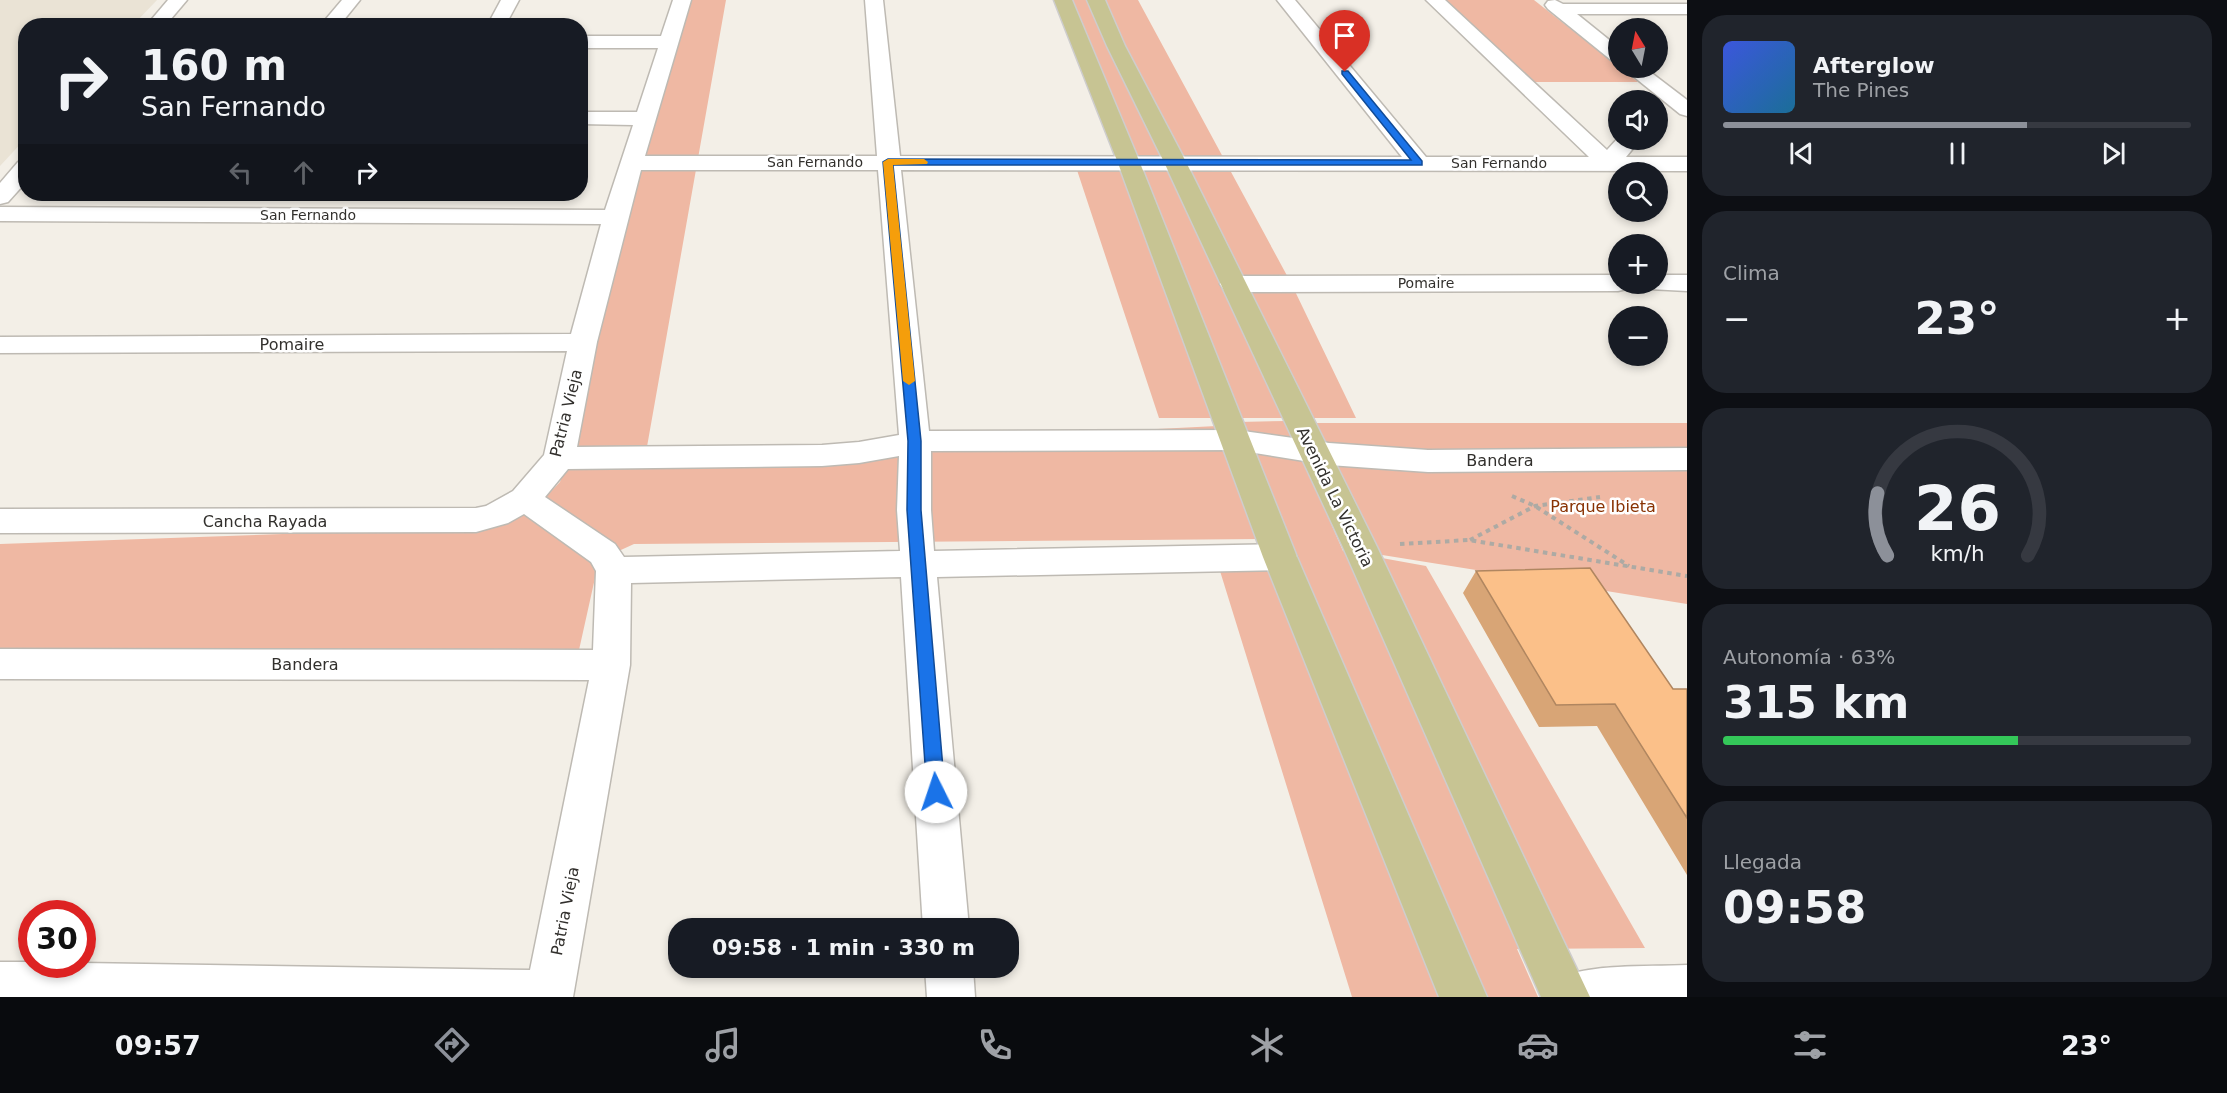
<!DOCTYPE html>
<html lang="es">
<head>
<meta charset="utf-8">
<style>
	body { margin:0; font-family:"DejaVu Sans",sans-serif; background:#20242c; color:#f1f3f6; height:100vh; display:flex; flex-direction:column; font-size:22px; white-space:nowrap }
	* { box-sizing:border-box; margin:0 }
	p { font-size:20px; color:#9ea1a6 }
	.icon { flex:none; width:33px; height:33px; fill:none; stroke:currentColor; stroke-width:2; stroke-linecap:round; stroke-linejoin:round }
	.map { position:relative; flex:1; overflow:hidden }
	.panel { display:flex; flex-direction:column; gap:15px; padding:15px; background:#0d0f14; width:540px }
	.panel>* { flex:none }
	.top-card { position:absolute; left:18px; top:18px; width:570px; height:183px; border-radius:24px; box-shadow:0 3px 9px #0003; background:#171b24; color:#f1f3f6; overflow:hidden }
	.needle { width:39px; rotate:350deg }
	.buttons { position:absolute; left:1608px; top:18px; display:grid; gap:12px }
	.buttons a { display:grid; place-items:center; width:60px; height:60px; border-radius:50%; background:#171b24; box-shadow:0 3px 9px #0003; font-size:30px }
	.speed { position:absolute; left:18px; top:900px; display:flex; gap:12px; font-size:30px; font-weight:700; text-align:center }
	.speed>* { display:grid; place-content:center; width:78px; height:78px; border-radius:50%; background:#171b24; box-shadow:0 3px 9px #0003; line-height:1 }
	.speed .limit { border:9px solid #d22; background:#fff; color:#111 }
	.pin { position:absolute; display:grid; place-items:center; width:51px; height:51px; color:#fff; margin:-62px -26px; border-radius:50% 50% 50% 0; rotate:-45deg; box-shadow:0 0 6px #0007 }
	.pin .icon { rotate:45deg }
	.me { position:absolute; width:66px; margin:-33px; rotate:356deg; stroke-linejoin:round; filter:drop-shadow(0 0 4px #0008) }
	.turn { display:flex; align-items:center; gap:21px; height:126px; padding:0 24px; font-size:27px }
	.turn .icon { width:78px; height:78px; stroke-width:2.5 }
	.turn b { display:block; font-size:42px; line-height:51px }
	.lanes { display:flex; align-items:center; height:57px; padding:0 24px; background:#0003; justify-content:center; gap:30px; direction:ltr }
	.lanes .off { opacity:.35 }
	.big { font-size:45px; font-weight:800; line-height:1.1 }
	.panel .widget { flex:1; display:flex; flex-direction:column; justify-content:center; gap:9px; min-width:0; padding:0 21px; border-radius:24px; background:#20242c }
	.panel .dial { align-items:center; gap:0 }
	.dial svg { height:156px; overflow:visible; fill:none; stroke:#363941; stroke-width:7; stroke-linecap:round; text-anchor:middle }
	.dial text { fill:#f1f3f6; stroke:none }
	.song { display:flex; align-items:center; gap:18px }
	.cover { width:72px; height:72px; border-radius:9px; background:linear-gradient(135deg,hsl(230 70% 55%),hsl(200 70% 35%)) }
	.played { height:6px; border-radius:3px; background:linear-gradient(90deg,#8c9099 65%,#363941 65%) }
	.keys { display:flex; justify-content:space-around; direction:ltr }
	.heat { display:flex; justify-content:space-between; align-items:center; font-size:33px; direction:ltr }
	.charge { height:9px; border-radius:4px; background:linear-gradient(90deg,#34c759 63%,#363941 0) }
	.trip { position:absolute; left:668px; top:918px; width:351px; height:60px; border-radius:24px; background:#171b24; box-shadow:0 3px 9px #0003; font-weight:800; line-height:60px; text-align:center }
	.dock { display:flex; height:96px; justify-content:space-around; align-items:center; background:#090b0e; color:#9ea1a6 }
	.dock .icon { width:42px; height:42px }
	.dock .active { color:#8c9099 }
	.dock b { font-size:27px; color:#f1f3f6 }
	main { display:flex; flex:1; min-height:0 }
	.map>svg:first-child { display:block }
	.built { fill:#eae3d5 }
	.green { fill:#efb8a3 }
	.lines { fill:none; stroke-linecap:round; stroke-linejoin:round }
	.minor-casing { stroke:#bebab3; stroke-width:3 }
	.major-casing { stroke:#cecdcd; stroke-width:3 }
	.path { stroke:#adaaa4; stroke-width:4; stroke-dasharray:4.5 4.5; stroke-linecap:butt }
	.minor { fill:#fff; fill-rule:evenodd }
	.major { fill:#c7c493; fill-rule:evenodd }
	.wall { fill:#d8a576 }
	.building { fill:#fbc089; stroke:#b08660; stroke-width:1.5 }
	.route { fill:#1a73e8; stroke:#114b97; stroke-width:1.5 }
	.slow { fill:#f59e0b }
	.labels { text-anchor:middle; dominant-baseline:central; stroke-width:5; stroke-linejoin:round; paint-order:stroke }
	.far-street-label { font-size:14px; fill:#32302d; stroke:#fff }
	.street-label { font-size:16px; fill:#32302d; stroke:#fff }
	.park-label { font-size:16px; fill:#883203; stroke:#fff }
</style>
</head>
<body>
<main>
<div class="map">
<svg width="1687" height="997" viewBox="0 0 1687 997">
	<rect width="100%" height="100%" fill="#f3efe7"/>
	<!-- built -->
	<polygon class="built" points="0,0 157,0 133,25 26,26 25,139 0,166"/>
	<!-- green -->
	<g class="green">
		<polygon points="682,0 726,0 645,458 915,441 1217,426 1261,539 634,544 599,560 579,650 0,650 0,544 426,529 540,503 560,482 565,464"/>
		<polygon points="1063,0 1138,0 1291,283 1356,418 1159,418 1075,164 1128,163"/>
		<polygon points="1439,0 1534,0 1638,82 1529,82"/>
		<polygon points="1286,421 1343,551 1426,566 1645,948 1517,949 1538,997 1352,997 1220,571 1298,569 1238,422"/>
		<polygon points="1311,423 1687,423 1687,604 1376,554"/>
	</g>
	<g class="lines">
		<defs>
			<g id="minor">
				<polygon points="168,0 187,0 165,26 146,26"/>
				<polygon points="342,0 360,0 339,26 320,26"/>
				<polygon points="501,0 519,0 505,26 487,26"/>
				<path d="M673,0H691L645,156H877L865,0H883L900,156L1402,157L1277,0H1295L1426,157H1589L1426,0H1445L1607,150L1618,138L1640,140L1626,157H1687V171L901,170L929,431L1236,430L1329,443L1428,450L1687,448V470L1428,472L1329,465L1236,450L931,451V510L934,551L1280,544L1292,548L1297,557L1292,566L1280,570L937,577L969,928H923L901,577L631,583L630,665L573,997H0V962H32V964L82,963L530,970L589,680L0,679V649L593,650L596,571L591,562L524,514L508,523L476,532L0,533V509L476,508L486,506L513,491L544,455L567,351L0,353V337L571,334L601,224L0,221V207L605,210L633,125L580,124V112H637L658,48H580V36H661ZM641,170H878L899,435L859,442L822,445L577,447L597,342ZM899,456L897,510L900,551L624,557L615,544L545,497L568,469L822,466L859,463Z"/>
				<polygon points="1555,0 1563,4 1687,4 1687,14 1577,14 1618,47 1618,62 1611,60 1548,9 1545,5 1548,1"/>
				<polygon points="1623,68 1645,68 1687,100 1687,116 1680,114"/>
				<polygon points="26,160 26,182 8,202 0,204 0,183 18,162"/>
				<polygon points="1618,275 1618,284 1631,284 1627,289 1618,291 1233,292 1224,290 1220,284 1224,278 1233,276"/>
				<polygon points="1658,275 1687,275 1687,291 1649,289 1645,284 1658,284"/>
				<path d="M1687,965V997H1544L1551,980C1593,963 1642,967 1687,965Z"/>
				<polygon points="925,968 973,968 975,997 927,997"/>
			</g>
			<g id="major">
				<polygon points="1054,0 1072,0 1140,163 1297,557 1487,997 1439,997 1263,557 1118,163"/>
				<polygon points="1087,0 1105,0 1125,46 1186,162 1377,547 1590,997 1541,997 1343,547 1164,162 1107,46"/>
			</g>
		</defs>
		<!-- minor casing -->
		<use href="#minor" class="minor-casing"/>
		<!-- major casing -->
		<use href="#major" class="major-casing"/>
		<!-- path -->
		<g class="path">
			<polyline points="1512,496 1535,506 1629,566"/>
			<polyline points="1470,540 1535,506 1600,497"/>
			<polyline points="1400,544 1469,540 1687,576"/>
		</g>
		<!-- minor -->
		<use href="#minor" class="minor"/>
		<!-- major -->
		<use href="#major" class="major"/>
	</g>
	<!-- wall -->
	<polygon class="wall" points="1476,571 1673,689 1687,689 1687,875 1597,726 1539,727 1463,593"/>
	<!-- building -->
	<polygon class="building" points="1590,568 1673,689 1687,689 1687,818 1615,704 1556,705 1476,571"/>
	<!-- route -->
	<polygon class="route" points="1342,71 1348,71 1422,161 1422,165 893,165 921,441 921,510 945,792 942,797 936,799 930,797 927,792 907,510 908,441 883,162 888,159 1411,160 1342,74"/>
	<!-- slow -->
	<polygon class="slow" points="924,159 928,162 927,164 893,165 915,381 909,385 903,381 883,162 888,159"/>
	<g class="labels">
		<!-- far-street labels -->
		<g class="far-street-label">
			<text x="815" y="162">San Fernando</text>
			<text x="1499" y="163">San Fernando</text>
			<text x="308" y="215">San Fernando</text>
			<text x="1426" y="283">Pomaire</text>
		</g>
		<!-- street labels -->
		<g class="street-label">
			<text x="292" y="344">Pomaire</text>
			<text transform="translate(566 413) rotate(-76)">Patria Vieja</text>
			<text x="1500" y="460">Bandera</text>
			<text transform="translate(1335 497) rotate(64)">Avenida La Victoria</text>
			<text x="265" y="521">Cancha Rayada</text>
			<text x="305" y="664">Bandera</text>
			<text transform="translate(565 911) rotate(-79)">Patria Vieja</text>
		</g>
		<!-- park labels -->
		<g class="park-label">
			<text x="1603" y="506">Parque Ibieta</text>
		</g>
	</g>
</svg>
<div class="buttons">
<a><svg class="needle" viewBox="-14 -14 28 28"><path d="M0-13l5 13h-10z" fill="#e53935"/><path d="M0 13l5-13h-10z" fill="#9ea1a6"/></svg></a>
<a><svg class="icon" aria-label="sound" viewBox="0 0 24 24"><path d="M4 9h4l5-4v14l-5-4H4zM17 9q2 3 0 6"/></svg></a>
<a><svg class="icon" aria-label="search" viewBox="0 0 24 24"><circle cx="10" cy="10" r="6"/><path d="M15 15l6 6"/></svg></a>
<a>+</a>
<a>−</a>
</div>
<div class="speed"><div class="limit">30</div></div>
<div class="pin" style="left:1345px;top:72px;background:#d93025"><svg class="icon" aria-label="arrive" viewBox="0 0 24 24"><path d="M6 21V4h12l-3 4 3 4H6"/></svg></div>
<svg class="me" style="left:936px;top:792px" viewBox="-20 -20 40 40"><circle r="19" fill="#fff"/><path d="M0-13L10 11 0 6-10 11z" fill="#1a73e8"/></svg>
<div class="trip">09:58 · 1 min · 330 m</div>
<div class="top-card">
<div class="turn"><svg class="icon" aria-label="right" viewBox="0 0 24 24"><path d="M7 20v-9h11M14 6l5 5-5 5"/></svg><div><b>160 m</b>San Fernando</div></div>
<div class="lanes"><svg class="icon off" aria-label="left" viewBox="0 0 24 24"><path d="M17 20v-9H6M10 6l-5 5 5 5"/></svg><svg class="icon off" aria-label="ahead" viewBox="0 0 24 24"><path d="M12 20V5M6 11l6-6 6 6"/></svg><svg class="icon" aria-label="right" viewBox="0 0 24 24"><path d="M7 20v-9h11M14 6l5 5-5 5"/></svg></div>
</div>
</div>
<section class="panel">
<div class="widget">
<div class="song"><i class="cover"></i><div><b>Afterglow</b><p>The Pines</p></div></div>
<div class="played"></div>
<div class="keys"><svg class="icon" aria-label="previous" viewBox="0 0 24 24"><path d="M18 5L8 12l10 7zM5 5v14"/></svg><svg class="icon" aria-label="pause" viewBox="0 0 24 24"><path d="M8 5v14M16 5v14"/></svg><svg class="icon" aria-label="next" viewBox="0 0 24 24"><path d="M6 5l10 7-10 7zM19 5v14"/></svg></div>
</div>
<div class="widget"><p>Clima</p>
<div class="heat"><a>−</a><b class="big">23°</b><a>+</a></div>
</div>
<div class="widget dial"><svg viewBox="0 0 100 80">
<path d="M14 69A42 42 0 1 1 86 69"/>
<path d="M14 69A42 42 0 0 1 9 37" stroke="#8c9099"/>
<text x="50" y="56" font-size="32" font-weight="700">26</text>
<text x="50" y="72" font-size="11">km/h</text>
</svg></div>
<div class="widget"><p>Autonomía · 63%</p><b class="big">315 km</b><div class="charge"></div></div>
<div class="widget"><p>Llegada</p><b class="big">09:58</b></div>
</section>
</main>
<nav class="dock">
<b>09:57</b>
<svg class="icon active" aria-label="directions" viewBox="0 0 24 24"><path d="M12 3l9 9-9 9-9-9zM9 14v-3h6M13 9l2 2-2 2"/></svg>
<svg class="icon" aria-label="music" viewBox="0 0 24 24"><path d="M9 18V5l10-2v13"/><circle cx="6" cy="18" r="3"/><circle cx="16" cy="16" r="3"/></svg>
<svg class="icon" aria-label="phone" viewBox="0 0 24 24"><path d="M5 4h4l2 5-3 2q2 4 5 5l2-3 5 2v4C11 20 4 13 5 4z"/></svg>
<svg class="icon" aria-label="climate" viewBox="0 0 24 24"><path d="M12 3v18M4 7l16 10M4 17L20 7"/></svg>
<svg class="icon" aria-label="car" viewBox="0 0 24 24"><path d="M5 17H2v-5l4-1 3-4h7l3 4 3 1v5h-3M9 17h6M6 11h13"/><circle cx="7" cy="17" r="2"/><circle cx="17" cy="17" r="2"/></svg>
<svg class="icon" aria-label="filters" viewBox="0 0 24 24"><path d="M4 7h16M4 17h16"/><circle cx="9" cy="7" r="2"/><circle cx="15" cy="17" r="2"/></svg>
<b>23°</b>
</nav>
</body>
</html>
